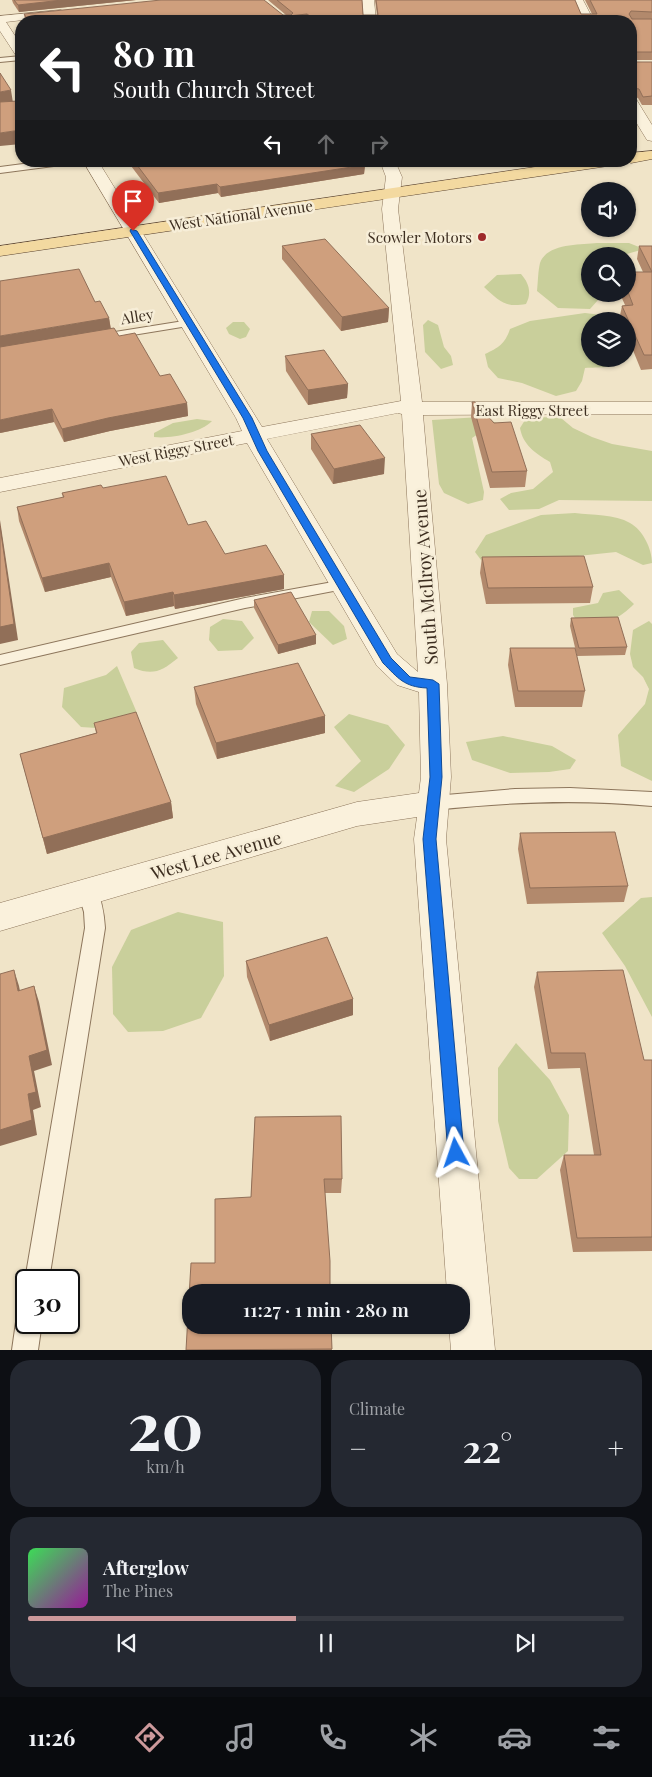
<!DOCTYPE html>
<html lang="en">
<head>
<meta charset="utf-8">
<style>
	body { margin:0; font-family:"Playfair Display",serif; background:#242831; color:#f1f3f6; height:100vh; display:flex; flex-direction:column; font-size:19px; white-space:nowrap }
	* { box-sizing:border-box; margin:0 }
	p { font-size:16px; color:#9ea1a6 }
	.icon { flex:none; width:28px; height:28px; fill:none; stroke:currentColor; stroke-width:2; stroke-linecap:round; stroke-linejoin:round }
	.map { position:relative; height:1350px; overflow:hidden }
	.panel { display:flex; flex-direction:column; gap:10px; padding:10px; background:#0d0f14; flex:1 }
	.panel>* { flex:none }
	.top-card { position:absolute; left:15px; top:15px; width:622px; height:152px; border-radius:20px; box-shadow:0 1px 4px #0004; background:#202124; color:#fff; overflow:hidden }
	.fabs { position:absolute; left:581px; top:182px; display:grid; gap:10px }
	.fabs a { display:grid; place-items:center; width:55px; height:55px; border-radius:50%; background:#171b24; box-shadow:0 1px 4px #0004; font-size:25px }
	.speed { position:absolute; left:15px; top:1269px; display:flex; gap:10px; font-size:25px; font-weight:700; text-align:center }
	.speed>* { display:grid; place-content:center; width:65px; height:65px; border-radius:50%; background:#171b24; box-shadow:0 1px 4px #0004; line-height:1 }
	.speed .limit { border:2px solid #111; border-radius:8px; background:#fff; color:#111 }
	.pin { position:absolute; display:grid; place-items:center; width:42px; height:42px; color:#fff; margin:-51px -21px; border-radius:50% 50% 50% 0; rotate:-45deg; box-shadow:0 0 5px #0007 }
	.pin .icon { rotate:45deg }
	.me { position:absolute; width:55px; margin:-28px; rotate:355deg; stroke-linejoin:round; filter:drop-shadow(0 0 4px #0008) }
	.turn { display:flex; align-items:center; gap:18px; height:105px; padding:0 15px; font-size:22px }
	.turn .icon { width:65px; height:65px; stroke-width:2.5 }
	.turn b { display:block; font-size:35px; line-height:42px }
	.lanes { display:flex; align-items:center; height:48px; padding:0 15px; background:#0003; justify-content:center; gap:25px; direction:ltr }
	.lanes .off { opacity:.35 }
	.big { font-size:38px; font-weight:600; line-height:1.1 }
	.panel .widget { flex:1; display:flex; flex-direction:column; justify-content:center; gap:8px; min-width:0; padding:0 18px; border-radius:20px; background:#242831 }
	.panel .dial { align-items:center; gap:0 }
	.dial b { font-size:65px; line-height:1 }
	.song { display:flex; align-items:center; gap:15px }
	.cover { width:60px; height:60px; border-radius:8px; background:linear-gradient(135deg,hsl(130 70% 55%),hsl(300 70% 35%)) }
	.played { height:5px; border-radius:2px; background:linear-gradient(90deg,#cc999b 45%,#363941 45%) }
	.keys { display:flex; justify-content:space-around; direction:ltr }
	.heat { display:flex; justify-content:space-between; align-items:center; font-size:28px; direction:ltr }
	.panel .tiles { flex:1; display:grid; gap:10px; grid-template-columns:1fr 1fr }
	.widget:last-child { grid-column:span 2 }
	.trip { position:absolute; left:182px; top:1284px; width:288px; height:50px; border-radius:20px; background:#171b24; box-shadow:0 1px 4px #0004; font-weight:600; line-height:50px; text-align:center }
	.dock { display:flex; height:80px; justify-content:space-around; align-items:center; background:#090b0e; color:#9ea1a6 }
	.dock .icon { width:35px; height:35px }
	.dock .selected { color:#cc999b }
	.dock b { font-size:22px; color:#f1f3f6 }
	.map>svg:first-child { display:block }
	.green { fill:#c9cf9b }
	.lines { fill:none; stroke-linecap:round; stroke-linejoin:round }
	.service-casing { stroke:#8d765c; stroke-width:2 }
	.minor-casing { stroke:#8d765c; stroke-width:1 }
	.primary-casing { stroke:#5b4430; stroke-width:1 }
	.service { fill:#faf1dc; fill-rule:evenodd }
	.minor { fill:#faf1dc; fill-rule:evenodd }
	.primary { fill:#f3d9a0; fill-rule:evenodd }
	.wall { fill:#b2896c }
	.shaded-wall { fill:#916f58 }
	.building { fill:#cf9f7d; stroke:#916f58 }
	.route { fill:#1a73e8; stroke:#114b97 }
	.poi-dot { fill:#9e2a2b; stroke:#f7eed8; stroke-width:2 }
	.labels { text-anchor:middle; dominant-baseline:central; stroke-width:5; stroke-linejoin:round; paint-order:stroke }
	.far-street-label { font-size:15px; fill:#3d2e20; stroke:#f7eed8 }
	.far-poi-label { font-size:15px; fill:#3d2e20; stroke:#f7eed8; text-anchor:end }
	.street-label { font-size:18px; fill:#3d2e20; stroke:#f7eed8 }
</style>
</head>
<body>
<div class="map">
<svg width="652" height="1350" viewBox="0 0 652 1350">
	<rect width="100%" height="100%" fill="#f0e4c8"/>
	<!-- green -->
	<g class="green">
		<path d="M597,243H629L644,249L620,256H590L588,280L590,284V294H595L598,300L590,309L558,308L537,291C538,282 538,271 540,263C547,243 580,245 597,243Z"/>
		<path d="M521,274C529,283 532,293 526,304C505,308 499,301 484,287L497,275Z"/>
		<path d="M585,313L602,315L606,321H590V359H625C616,369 598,367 585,368L582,381L576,391L556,396L522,383L498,378L488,367L485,354C498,348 505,344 510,329L530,321Z"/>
		<polygon points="428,320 438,325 444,347 451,356 453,365 441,369 425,352 423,325"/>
		<polygon points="233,322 244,322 250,329 246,337 240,339 229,334 226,328"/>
		<polygon points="480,417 497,423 496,431 478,434 472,438 484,492 483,500 468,504 444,493 439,484 432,420"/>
		<path d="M539,417L561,418L573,428L592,437L612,444L652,451V501L559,500L539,509L509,510L500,499L511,493L533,489L553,472L550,462C535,453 523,445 520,428L525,420Z"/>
		<path d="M197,419L212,421C200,433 171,439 154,437V433L173,423Z"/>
		<path d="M575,513C592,515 615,514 630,523C643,530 652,549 652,563L643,565L616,552L578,556L548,565L491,566L481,560L475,552L486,535L541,515Z"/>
		<path d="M619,590L634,604C613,625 605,621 577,621L573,615V608L598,603L603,593Z"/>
		<polygon points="312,611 329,611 344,626 347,639 333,645 309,622"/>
		<polygon points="223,619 242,621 254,638 242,650 218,651 209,640 210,627"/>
		<polygon points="649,621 652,624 652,781 621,766 618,735 645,704 649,689 643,677 633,667 630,654 633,630"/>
		<path d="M163,640L178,658C162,671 153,676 134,668L131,652L139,643Z"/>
		<polygon points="117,666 137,713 128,726 112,729 81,727 62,707 64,688 106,675"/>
		<polygon points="349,714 388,725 405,745 389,769 354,792 335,786 361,761 334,727"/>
		<polygon points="503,736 552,746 576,760 570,769 549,772 510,773 472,760 466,742"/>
		<polygon points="652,897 652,1017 625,966 602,933 641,898"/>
		<polygon points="178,912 223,922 224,976 201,1018 163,1031 128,1032 113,1014 112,967 131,930"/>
		<polygon points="516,1043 550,1080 569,1115 568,1151 537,1179 519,1179 509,1168 498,1121 498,1068"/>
	</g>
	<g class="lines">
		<defs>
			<g id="service">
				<polygon points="21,56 21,60 0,62 0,58"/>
				<polygon points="46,161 73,161 69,164 0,173 0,167"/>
				<polygon points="190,320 196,323 194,325 96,341 90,338 96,335"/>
				<polygon points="344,580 349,582 351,585 349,588 245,608 0,665 0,655 245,598"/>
				<path d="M570,788L652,792V806C579,799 507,802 434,810L428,808L425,803L428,798L434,796L515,789Z"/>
				<path d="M88,884L95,886C102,900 104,913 105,928L49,1280H26V1284L25,1280L85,928L84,912L78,892L81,886Z"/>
				<polygon points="26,1310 26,1322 42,1322 38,1350 12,1350 16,1322 20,1313"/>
			</g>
			<g id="minor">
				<polygon points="362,0 374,0 376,21 364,21"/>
				<polygon points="571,0 583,0 594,21 582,21"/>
				<polygon points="61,10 67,13 65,15 6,22 21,45 21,58 17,57 0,31 0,16"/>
				<polygon points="631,98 636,99 652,125 652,141 647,140 631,114"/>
				<path d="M83,161H98L262,427L401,401L382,209L386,177L380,161H395L402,177L398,209L422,402H652V414L423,415L447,684L451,777L446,839L495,1350H451L449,1325H461V1292H447L414,839L417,817L357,826L0,931V903L357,802L419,793L421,777L419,692L397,685L377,666L247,443L0,492V478L242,431L236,418ZM398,413L402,414L418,672L397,654L267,439Z"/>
			</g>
			<g id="primary">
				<polygon points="652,151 652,159 631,163 626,161 631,161 631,153"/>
				<polygon points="576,161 615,161 613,164 608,166 0,256 0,246"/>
			</g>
		</defs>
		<!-- service casing -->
		<use href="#service" class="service-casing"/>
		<!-- minor casing -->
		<use href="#minor" class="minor-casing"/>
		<!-- primary casing -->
		<use href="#primary" class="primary-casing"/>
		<!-- service -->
		<use href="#service" class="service"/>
		<!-- minor -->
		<use href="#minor" class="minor"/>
		<!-- primary -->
		<use href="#primary" class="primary"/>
	</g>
	<!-- wall -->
	<g class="wall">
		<polygon points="12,0 136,0 19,12 13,3"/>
		<polygon points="268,0 362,0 363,15 377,15 375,0 575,0 581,14 592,14 585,0 652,0 652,60 631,60 631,21 25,21 24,14 286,15"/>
		<polygon points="631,62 652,62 652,105 642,105 638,98 631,96"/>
		<polygon points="122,161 363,161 365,165 364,174 221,197 218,193 159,203 128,162 123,163"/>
		<polygon points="282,246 389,308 388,322 341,331 282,259"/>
		<polygon points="639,246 652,246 652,369 641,370 628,338 628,321 620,321 619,320 622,306 625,305 620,294 628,294 628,272 643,272 637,259"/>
		<polygon points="95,302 109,318 111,329 160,376 187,403 188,416 110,431 64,442 54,422 0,433"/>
		<polygon points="285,356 348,384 347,398 308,405 286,371"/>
		<polygon points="472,402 527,471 525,487 490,488 471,417"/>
		<polygon points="311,434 384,474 333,484 311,449"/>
		<polygon points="103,488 188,525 225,554 284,575 284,589 175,609 174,606 126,616 111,577 45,592 19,521 17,507 63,498 62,493"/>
		<polygon points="482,557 593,587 590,603 486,604 480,573"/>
		<polygon points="254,600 316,635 316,644 278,654 254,608"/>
		<polygon points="571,618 627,647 625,655 577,656 570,626"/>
		<polygon points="510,648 585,691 582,707 515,707 508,665"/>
		<polygon points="194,687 325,716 325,733 217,759 196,704"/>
		<polygon points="94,723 171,802 173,818 47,854 20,754 96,733"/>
		<polygon points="520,833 628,886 624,902 527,904 518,849"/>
		<polygon points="246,961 353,999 353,1015 270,1041 247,977"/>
		<polygon points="537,972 644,1060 652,1060 652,1251 573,1252 560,1170 564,1155 594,1155 580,1068 548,1069 534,987"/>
		<polygon points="255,1117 342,1179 341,1193 325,1193 332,1350 186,1350 215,1263 251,1197"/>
	</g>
	<!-- shaded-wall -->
	<g class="shaded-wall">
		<polygon points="62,0 136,0 19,12 18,5"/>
		<polygon points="307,14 307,21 243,21"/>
		<polygon points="11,90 13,103 0,105 0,92"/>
		<polygon points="21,130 21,144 0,146 0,133"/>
		<polygon points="123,161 128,161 128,162 123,163"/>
		<polygon points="365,165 364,174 221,197 220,187"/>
		<polygon points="217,184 218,193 159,203 158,193"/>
		<polygon points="389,308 388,322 341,331 342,317"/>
		<polygon points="109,318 111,331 0,348 0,336"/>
		<polygon points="348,384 347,398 308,405 308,390"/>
		<polygon points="187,403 188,416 110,431 64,442 62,429 108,418"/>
		<polygon points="52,409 54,422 0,433 0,420"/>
		<polygon points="385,458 384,474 333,484 334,469"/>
		<polygon points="0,520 18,640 0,644"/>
		<polygon points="109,563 111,577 45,592 42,578"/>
		<polygon points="284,575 284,589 175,609 174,595"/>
		<polygon points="173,592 174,606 126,616 124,602"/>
		<polygon points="316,635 316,644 278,654 278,645"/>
		<polygon points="325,716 325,733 217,759 216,743"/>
		<polygon points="171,802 173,818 47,854 43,838"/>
		<polygon points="14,970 19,986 23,1006 18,991"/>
		<polygon points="34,986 39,1002 52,1065 34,1071 41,1107 33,1110 37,1135 0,1146 0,1130 28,1094 29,1056"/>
		<polygon points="353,999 353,1015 270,1041 269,1025"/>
	</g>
	<!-- building -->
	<g class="building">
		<polygon points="14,0 62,0 18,5"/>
		<polygon points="161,0 264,0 283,15 291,15 293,13 277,0 362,0 363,15 378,15 376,0 575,0 581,14 597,14 590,0 652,0 652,12 631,11 629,14 632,19 652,19 652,52 631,52 631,21 317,21 307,14 243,21 29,21 24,14"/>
		<polygon points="631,62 652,62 652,96 643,97 639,89 633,88 631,89"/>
		<polygon points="0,73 11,90 0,92"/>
		<polygon points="18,101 21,107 21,130 0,133 0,102"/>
		<polygon points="134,161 363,161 365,165 220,187 217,184 158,193"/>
		<polygon points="325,239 389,308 342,317 282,246"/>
		<polygon points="639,246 652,246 652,355 644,355 622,306 633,305 628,292 628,272 652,272"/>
		<polygon points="79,269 95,302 100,301 109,318 0,336 0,281"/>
		<polygon points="114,328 119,336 135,333 160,376 170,374 187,403 108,418 62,429 52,409 0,420 0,347"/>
		<polygon points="324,350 348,384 308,390 285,356"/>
		<polygon points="472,402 475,402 494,423 511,422 527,471 492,472"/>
		<polygon points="360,425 385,458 334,469 311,434"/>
		<polygon points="166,476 188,525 206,521 225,554 266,545 284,575 174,595 173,592 124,602 109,563 42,578 17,507 64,497 62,493 101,485 103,488"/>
		<polygon points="0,526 14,624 0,627"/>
		<polygon points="584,556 593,587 488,588 482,557"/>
		<polygon points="291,592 316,635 278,645 254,600"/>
		<polygon points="618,617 627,647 579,648 571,618"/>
		<polygon points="510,648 575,648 585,691 518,691"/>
		<polygon points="298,663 325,716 216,743 194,687"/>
		<polygon points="136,712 171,802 43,838 20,754 97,733 94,723"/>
		<polygon points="615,832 628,886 530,888 520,833"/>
		<polygon points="327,937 353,999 269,1025 246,961"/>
		<polygon points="14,970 18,991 34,986 47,1050 29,1056 36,1092 28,1094 32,1120 0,1130 0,974"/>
		<polygon points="623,970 644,1060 652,1060 652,1237 577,1238 564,1155 601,1155 585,1053 551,1053 537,972"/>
		<polygon points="341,1116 342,1179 324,1179 330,1261 330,1292 191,1292 191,1325 331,1325 332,1349 186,1350 191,1263 215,1263 215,1199 251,1197 255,1117"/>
	</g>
	<!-- route -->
	<path class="route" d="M131,229L137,231L252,418L267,451L391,658L410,677L433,680L439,684L442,777L436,839L464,1153L462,1159L456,1161L451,1159L448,1153L423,839L430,777L427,688C404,687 398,678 383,663L258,451L243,418L130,231Z"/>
	<!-- markers -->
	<circle class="poi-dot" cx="482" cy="237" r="5"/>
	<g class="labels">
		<!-- far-street labels -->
		<g class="far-street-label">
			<text transform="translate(241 215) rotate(-8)">West National Avenue</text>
			<text transform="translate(137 316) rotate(-9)">Alley</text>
			<text x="532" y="410">East Riggy Street</text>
			<text transform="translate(176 450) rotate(-11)">West Riggy Street</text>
		</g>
		<!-- far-poi labels -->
		<g class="far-poi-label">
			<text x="472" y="237">Scowler Motors</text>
		</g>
		<!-- street labels -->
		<g class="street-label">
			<text transform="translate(425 577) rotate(-94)">South McIlroy Avenue</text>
			<text transform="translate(216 855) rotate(-16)">West Lee Avenue</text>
		</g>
	</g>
</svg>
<div class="fabs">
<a><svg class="icon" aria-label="sound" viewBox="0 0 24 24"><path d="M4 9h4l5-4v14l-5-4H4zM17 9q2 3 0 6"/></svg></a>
<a><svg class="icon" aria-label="search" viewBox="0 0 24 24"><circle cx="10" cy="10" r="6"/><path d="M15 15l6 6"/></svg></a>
<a><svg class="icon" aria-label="layers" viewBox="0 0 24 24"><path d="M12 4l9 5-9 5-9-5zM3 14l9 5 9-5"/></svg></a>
</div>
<div class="speed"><div class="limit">30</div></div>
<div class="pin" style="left:133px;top:231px;background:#d93025"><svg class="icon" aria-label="arrive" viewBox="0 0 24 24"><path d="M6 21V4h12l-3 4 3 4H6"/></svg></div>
<svg class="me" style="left:456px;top:1153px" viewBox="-20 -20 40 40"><path d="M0-17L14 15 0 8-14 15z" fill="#1a73e8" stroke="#fff" stroke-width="4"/></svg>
<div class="trip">11:27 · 1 min · 280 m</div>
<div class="top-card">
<div class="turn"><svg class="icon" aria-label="left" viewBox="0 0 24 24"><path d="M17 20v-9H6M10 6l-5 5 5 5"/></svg><div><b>80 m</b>South Church Street</div></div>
<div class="lanes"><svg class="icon" aria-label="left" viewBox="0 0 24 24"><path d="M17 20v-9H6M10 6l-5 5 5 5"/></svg><svg class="icon off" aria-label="ahead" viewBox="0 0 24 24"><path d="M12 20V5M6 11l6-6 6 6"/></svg><svg class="icon off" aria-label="right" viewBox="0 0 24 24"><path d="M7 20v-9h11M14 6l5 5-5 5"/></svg></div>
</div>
</div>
<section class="panel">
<div class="tiles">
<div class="widget dial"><b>20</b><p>km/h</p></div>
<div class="widget"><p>Climate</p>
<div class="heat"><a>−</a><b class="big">22°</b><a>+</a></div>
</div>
<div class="widget">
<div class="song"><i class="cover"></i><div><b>Afterglow</b><p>The Pines</p></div></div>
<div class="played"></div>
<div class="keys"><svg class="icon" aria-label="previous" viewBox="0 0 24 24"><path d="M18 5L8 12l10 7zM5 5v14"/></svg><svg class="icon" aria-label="pause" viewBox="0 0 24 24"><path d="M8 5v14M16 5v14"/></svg><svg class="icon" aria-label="next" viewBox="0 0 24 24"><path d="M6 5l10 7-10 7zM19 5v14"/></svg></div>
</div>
</div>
</section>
<nav class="dock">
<b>11:26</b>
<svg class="icon selected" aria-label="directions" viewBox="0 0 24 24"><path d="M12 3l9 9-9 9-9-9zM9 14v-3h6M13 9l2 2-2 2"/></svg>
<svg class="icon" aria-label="music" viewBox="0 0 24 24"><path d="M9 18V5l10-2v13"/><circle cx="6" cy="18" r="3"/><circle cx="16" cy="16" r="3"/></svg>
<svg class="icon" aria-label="phone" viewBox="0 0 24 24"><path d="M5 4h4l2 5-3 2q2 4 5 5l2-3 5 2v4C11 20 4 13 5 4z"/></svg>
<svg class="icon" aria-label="climate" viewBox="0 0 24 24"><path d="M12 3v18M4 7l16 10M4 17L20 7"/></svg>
<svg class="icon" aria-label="car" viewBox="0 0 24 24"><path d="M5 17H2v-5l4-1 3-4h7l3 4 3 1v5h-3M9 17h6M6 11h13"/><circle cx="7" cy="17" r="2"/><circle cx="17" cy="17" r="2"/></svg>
<svg class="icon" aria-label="filters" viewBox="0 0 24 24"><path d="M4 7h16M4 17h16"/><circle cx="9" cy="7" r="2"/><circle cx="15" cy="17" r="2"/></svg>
</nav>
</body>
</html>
